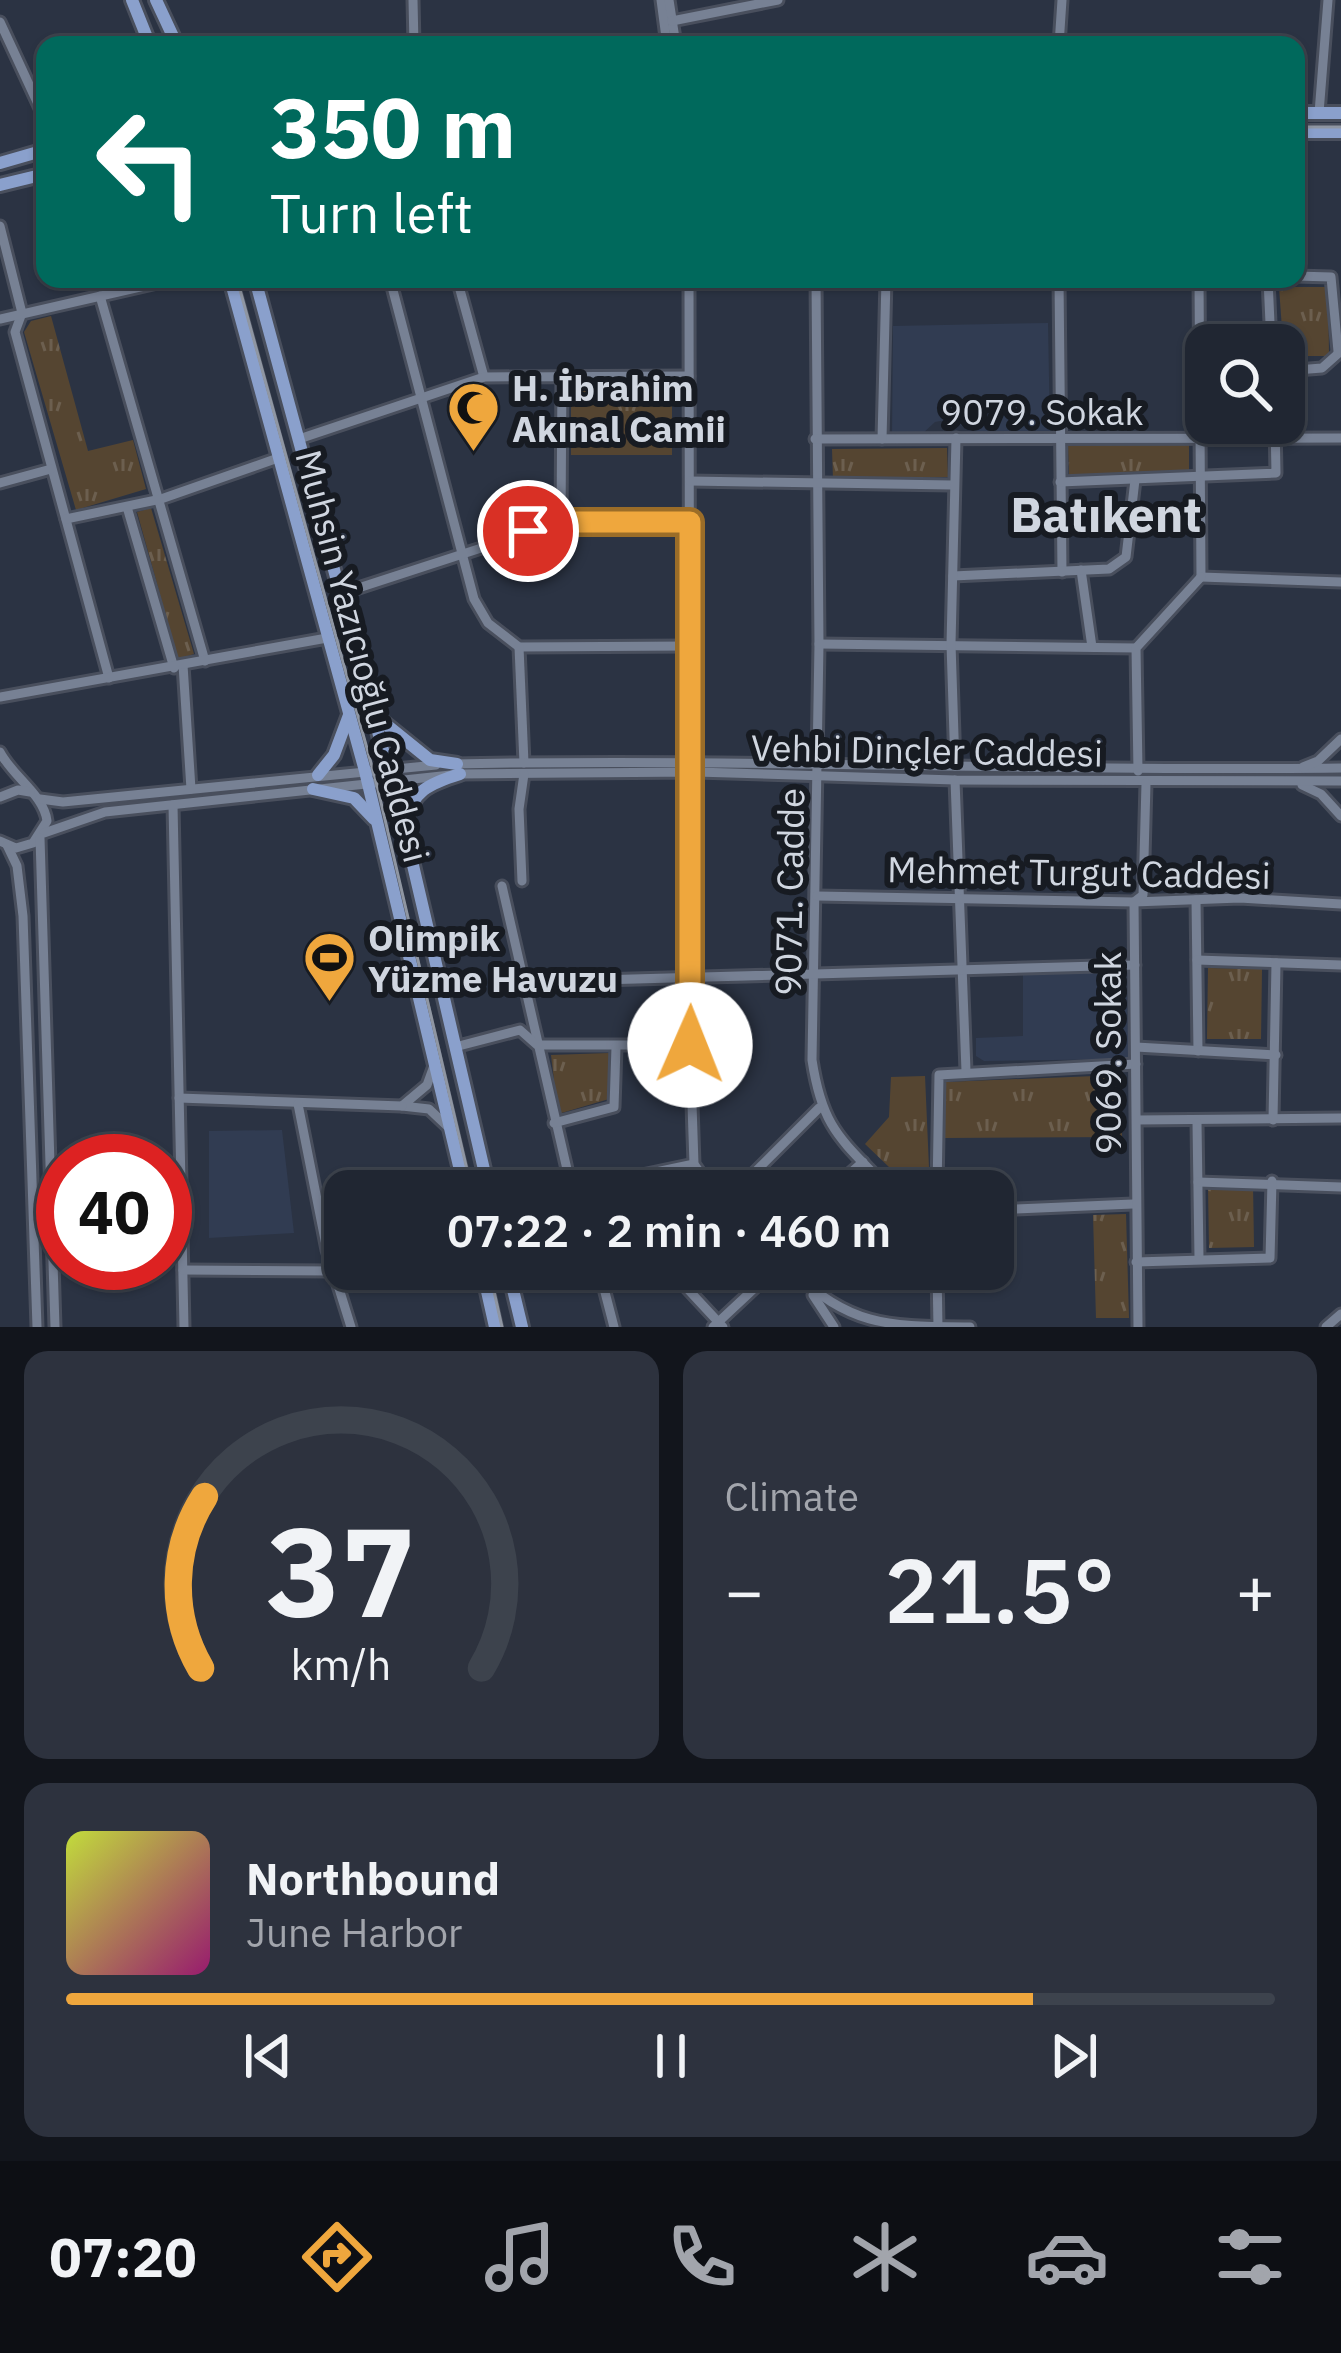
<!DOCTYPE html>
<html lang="en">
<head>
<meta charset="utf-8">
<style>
	body { margin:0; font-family:"IBM Plex Sans",sans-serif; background:#2d323e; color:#f1f3f6; height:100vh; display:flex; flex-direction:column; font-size:45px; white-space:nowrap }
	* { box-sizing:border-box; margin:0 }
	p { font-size:39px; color:#a2a5ac }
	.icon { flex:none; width:66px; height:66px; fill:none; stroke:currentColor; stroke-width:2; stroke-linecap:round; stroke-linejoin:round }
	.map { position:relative; height:1327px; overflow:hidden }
	.side { display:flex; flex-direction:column; gap:24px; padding:24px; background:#12151c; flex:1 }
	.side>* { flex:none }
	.top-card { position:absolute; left:36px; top:36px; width:1269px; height:252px; border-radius:24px; box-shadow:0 3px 9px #0004,0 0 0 3px #3d434d; background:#00695c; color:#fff; overflow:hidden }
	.buttons { position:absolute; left:1185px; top:324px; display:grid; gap:24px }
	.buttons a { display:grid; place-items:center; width:120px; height:120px; border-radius:24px; background:#202632; box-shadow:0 3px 9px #0004,0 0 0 3px #3d434d; font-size:60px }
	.speed { position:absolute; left:36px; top:1134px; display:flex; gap:24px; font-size:60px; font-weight:700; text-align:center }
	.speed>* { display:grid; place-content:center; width:156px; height:156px; border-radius:50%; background:#202632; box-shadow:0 3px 9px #0004,0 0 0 3px #3d434d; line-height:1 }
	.speed .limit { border:18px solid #d22; background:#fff; color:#111 }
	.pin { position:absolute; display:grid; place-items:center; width:102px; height:102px; color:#fff; margin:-51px; border:6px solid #fff; border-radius:50%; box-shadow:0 3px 12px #0007 }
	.me { position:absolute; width:132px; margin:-66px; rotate:1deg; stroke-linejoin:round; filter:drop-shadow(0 0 9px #0008) }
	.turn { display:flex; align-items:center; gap:42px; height:252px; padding:0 36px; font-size:54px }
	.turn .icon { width:156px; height:156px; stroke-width:2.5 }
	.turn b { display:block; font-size:84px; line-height:102px }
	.big { font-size:90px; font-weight:600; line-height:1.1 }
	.side .tile { flex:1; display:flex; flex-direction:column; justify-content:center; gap:18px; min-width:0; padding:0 42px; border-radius:24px; background:#2d323e }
	.side .dial { align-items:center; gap:0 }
	.dial svg { height:312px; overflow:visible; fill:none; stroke:#3d434d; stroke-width:7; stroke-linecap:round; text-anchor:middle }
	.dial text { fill:#f1f3f6; stroke:none }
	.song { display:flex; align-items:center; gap:36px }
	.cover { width:144px; height:144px; border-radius:18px; background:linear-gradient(135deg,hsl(70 70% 55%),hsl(320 70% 35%)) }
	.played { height:12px; border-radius:6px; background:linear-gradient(90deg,#efa73d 80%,#3d434d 80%) }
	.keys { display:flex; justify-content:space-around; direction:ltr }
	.heat { display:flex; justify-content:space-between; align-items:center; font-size:66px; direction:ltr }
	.side .tiles { flex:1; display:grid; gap:24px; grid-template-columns:1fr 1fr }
	.tile:last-child { grid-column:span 2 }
	.trip { position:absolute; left:324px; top:1170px; width:690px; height:120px; border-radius:24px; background:#202632; box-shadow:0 3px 9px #0004,0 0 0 3px #3d434d; font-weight:600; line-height:120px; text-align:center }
	.menu { display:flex; height:192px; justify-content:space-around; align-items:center; background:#0d0f14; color:#a2a5ac }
	.menu .icon { width:84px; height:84px }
	.menu .selected { color:#efa73d }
	.menu b { font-size:54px; color:#f1f3f6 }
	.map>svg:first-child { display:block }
	.built { fill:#313c52 }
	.grass { fill:url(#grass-tufts) }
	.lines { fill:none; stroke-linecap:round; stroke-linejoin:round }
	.minor-casing { stroke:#494f5d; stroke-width:15 }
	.major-casing { stroke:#494f5d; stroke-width:18 }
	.minor { stroke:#778194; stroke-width:9 }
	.major { stroke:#8aa0cc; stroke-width:12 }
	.tram { stroke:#8f96a2; stroke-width:3 }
	.route-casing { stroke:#9b6d28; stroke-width:30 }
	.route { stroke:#efa73d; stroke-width:21 }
	.labels { text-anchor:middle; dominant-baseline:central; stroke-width:12; stroke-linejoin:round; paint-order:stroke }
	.poi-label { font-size:36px; font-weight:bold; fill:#d0d6e0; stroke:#171b22; text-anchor:start }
	.street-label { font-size:36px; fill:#d0d6e0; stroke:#171b22 }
	.district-label { font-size:48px; font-weight:bold; fill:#d0d6e0; stroke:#171b22 }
</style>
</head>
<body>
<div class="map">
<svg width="1341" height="1327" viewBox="0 0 1341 1327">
	<defs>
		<pattern id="grass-tufts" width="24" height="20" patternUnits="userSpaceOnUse" patternTransform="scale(3)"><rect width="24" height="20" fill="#554531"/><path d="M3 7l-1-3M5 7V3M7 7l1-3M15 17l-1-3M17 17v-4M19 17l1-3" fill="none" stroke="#6c5f4f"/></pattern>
	</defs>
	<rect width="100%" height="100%" fill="#2b3343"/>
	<!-- built -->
	<g class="built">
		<polygon points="1048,323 1050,432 974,434 951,419 935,422 922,434 892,434 893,326"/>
		<polygon points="1126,971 1129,1059 984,1061 976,1056 976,1038 1023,1036 1023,973"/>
		<polygon points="282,1130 294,1233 209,1238 209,1131"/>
	</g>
	<!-- grass -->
	<g class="grass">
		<polygon points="1279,287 1328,287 1329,356 1284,356"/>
		<polygon points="51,316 88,451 133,440 146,489 76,510 24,332 31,321"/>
		<polygon points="571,381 672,382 672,455 571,455"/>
		<polygon points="1189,443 1189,473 1069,475 1068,446"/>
		<polygon points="947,448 948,477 833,479 832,449"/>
		<polygon points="151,508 194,654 178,659 137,512"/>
		<polygon points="1208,968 1262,969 1261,1039 1207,1039"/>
		<polygon points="609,1053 609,1099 558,1114 551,1055"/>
		<polygon points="1120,1075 1122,1137 943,1138 945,1082"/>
		<polygon points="925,1076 930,1191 914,1191 865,1144 889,1117 891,1077"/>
		<polygon points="1253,1185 1254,1247 1209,1248 1208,1186"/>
		<polygon points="1126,1214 1129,1318 1096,1318 1093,1215"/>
	</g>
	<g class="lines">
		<defs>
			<g id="minor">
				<polyline points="413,0 414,45"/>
				<polyline points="661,0 667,45"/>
				<polyline points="669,0 676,45"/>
				<polyline points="672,21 778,0"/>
				<polyline points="0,22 45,119"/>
				<polyline points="1059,45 1062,0"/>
				<polyline points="1319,113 1328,0"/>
				<polyline points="0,226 22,313 15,332 109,678"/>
				<polyline points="1296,276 1331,277 1338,351"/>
				<polyline points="390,279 474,599 488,623 519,647 690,646"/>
				<polyline points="457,279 484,377"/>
				<polyline points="689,279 690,1045 694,1164 713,1191"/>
				<path d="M816,279L819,644L812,1060C823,1132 843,1140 890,1191"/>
				<polyline points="1059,279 1062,572"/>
				<polyline points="1199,279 1201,577"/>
				<polyline points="1268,279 1271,345"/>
				<polyline points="100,296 205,661"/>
				<polyline points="0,319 175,279"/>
				<polyline points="1284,371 1322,368 1341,351"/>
				<polyline points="299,439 484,377 689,376"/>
				<polyline points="815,439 1341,438"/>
				<polyline points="882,439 886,279"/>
				<polyline points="690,481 952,485"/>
				<polyline points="1060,482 1276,473 1275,423"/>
				<polyline points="0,483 51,469"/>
				<polyline points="127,507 174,668"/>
				<polyline points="66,519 161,499 278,458"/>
				<polyline points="561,522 562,375"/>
				<polyline points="1081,570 1092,647"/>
				<polyline points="953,576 1109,569 1126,557 1135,480"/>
				<polyline points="1201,577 1341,582"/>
				<polyline points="340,594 561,522 690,522"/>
				<polyline points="819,644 1136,648"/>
				<polyline points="519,647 524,763"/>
				<polyline points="183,665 191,789"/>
				<polyline points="0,697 327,638"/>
				<path d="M0,752C13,777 44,795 47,821L33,843L16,848L0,841"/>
				<path d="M453,764C749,758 1045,772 1341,768"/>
				<polyline points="955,766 951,644 956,438"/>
				<polyline points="1303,767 1318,761 1341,739"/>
				<polyline points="1138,771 1136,648 1201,577"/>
				<polyline points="955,780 966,1071"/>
				<polyline points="1302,785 1321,794 1341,816"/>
				<polyline points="0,797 18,790 30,792"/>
				<polyline points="40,799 63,802 436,765"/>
				<polyline points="173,805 184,1327"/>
				<polyline points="44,833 105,812 460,774 696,772 955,780 1341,781"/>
				<polyline points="40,838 55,1327"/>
				<polyline points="7,845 17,866 23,916 37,1327"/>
				<polyline points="522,881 519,809 524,774"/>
				<polyline points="502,886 572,1191"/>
				<polyline points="817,896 1134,902 1240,898 1341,904"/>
				<polyline points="1196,900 1198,1051"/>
				<polyline points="1197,960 1341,965"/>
				<polyline points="527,982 1135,965"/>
				<polyline points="455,1047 520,1030 537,1045 690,1045"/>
				<polyline points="1136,1047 1276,1055"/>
				<polyline points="435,1063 427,1085 402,1106 429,1109 447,1126"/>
				<polyline points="179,1098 402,1106"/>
				<polyline points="298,1104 327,1250 351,1327"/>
				<polyline points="1137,1120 1341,1118"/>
				<polyline points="1273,1120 1276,963"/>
				<polyline points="554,1123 614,1107 616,1047"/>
				<polyline points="1197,1123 1199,1258"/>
				<polyline points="1198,1182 1341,1187"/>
				<polyline points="571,1190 694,1164"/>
				<polyline points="736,1191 819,1108"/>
				<polyline points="830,1191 863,1162"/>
				<polyline points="937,1191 939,1075 1136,1064"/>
				<polyline points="993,1210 1133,1204"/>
				<polyline points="1136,1262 1270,1258 1272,1181"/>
				<polyline points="599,1269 614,1327"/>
				<polyline points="669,1269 723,1327"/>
				<path d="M789,1269C853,1327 884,1326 970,1327"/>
				<polyline points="937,1269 938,1327"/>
				<polyline points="183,1270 333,1271"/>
				<polyline points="813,1295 834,1327"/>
				<polyline points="713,1327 775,1269"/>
				<polyline points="1138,1327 1134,902 1143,895 1146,783"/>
				<polyline points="1326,1327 1341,1314"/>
			</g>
			<g id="major">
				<polyline points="132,0 150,45"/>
				<polyline points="156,0 177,45"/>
				<polyline points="1296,113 1341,113"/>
				<polyline points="1296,132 1341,132"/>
				<polyline points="0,163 45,150"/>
				<polyline points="0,185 45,174"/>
				<polyline points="230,279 365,771 465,1191"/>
				<polyline points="255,279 405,831 489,1191"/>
				<polyline points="378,718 430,760 457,764"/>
				<polyline points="318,775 334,755 349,715"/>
				<polyline points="313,789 354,798 374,819"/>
				<path d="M406,824C410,791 431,783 460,774"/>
				<polyline points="482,1269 495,1327"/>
				<polyline points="508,1269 522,1327"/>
			</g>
		</defs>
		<!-- minor casing -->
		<use href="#minor" class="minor-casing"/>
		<!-- major casing -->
		<use href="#major" class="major-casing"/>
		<!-- minor -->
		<use href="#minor" class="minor"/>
		<!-- major -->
		<use href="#major" class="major"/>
		<!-- tram -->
		<g class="tram">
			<polyline points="1296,127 1341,127"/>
			<polyline points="237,279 376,781 472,1191"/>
			<polyline points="489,1269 502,1327"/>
		</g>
	</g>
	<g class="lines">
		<defs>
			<polyline id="route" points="528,531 560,522 690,522 690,1045"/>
		</defs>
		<!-- route casing -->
		<use href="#route" class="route-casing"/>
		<!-- route -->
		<use href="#route" class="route"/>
	</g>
	<!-- icons -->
	<defs>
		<symbol id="mosque-pin" viewBox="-11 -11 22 30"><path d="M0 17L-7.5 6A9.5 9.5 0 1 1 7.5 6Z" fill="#efa73d" stroke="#171b22"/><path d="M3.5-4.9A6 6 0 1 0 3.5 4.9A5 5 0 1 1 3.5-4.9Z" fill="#111"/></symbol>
		<symbol id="stadium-pin" viewBox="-11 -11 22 30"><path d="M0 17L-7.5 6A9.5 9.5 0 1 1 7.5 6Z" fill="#efa73d" stroke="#171b22"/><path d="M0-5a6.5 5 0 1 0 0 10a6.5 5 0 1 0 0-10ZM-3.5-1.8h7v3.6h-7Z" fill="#111"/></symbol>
	</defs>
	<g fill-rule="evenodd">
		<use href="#mosque-pin" x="444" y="378" width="59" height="81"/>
		<use href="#stadium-pin" x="300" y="928" width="59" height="81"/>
	</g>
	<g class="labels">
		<!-- poi labels -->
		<g class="poi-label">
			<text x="512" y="387">H. İbrahim<tspan x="512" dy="41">Akınal Camii</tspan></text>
			<text x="368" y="937">Olimpik<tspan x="368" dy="41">Yüzme Havuzu</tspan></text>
		</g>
		<!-- street labels -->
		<g class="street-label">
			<text x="1042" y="411">9079. Sokak</text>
			<text transform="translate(363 656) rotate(75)">Muhsin Yazıcıoğlu Caddesi</text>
			<text transform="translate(927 750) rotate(1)">Vehbi Dinçler Caddesi</text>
			<text transform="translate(1079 872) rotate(1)">Mehmet Turgut Caddesi</text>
			<text transform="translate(789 892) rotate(-89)">9071. Cadde</text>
			<text transform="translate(1107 1053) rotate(-90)">9069. Sokak</text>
		</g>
		<!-- district labels -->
		<g class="district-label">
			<text x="1106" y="514">Batıkent</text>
		</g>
	</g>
</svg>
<div class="buttons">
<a><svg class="icon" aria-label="search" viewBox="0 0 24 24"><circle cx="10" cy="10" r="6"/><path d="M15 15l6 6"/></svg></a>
</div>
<div class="speed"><div class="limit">40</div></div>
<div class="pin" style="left:528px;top:531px;background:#d93025"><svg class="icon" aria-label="arrive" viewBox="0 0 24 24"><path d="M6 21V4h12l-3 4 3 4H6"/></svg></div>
<svg class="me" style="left:690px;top:1045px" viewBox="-20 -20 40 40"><circle r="19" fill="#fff"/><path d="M0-13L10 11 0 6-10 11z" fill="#efa73d"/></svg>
<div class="trip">07:22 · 2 min · 460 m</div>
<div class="top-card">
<div class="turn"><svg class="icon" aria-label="left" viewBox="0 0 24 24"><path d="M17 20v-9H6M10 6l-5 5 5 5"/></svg><div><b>350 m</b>Turn left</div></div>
</div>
</div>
<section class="side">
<div class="tiles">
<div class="tile dial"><svg viewBox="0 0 100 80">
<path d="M14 69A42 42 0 1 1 86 69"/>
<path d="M14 69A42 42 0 0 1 15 25" stroke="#efa73d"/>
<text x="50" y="56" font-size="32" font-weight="700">37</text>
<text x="50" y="72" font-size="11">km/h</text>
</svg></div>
<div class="tile"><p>Climate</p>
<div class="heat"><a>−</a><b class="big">21.5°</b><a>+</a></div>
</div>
<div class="tile">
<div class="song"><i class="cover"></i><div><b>Northbound</b><p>June Harbor</p></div></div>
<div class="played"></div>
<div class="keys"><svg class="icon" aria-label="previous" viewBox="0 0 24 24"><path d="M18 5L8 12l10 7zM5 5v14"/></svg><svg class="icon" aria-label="pause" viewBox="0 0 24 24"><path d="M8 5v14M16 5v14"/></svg><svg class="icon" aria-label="next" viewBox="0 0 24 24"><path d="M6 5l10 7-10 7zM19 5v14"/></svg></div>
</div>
</div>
</section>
<nav class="menu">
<b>07:20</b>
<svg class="icon selected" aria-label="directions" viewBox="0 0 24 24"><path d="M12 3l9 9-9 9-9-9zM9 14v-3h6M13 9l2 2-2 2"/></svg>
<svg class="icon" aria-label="music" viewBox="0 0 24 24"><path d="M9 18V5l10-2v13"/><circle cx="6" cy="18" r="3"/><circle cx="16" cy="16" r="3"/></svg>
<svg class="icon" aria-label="phone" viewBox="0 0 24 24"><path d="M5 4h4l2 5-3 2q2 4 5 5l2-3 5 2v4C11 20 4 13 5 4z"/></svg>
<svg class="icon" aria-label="climate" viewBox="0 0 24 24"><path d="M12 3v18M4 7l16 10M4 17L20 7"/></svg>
<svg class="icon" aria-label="car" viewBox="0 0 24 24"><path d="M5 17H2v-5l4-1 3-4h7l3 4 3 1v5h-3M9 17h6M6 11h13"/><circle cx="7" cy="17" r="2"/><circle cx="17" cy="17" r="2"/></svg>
<svg class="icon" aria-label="filters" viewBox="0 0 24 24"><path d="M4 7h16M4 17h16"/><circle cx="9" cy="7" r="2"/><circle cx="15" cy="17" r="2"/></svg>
</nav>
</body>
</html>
